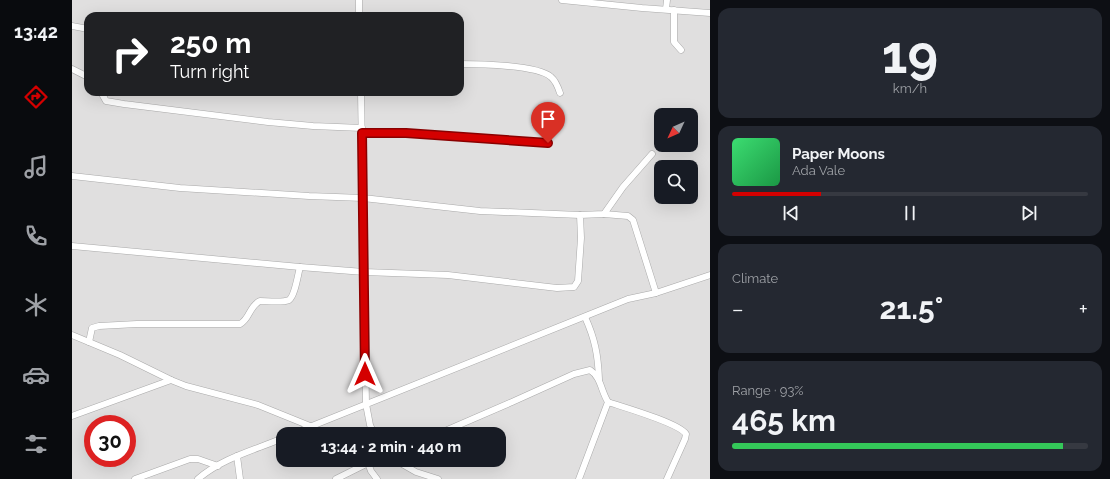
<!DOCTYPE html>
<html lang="en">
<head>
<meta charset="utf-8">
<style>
	body { margin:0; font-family:Raleway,sans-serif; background:#242831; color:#f1f3f6; height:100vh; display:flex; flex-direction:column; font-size:15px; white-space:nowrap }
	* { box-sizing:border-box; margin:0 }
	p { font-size:13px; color:#9ea1a6 }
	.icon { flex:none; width:22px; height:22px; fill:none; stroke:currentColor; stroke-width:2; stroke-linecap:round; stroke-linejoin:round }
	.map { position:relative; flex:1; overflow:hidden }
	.sheet { display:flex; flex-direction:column; gap:8px; padding:8px; background:#0d0f14; width:400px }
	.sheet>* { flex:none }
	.guide { position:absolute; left:12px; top:12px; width:380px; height:84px; border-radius:12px; box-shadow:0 4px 16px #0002; background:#202124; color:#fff; overflow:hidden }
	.needle { width:26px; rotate:226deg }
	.fabs { position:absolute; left:582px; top:108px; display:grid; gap:8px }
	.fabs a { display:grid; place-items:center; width:44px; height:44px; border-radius:8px; background:#171b24; box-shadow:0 4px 16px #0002; font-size:20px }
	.speed { position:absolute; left:12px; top:415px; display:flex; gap:8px; font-size:20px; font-weight:700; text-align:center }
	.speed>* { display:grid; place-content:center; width:52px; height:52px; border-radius:50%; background:#171b24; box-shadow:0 4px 16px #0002; line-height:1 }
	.speed .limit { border:6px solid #d22; background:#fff; color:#111 }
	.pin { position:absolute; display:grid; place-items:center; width:34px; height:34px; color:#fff; margin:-41px -17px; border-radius:50% 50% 50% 0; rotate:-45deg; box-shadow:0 0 4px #0007 }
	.pin .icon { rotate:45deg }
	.me { position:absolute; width:44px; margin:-22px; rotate:0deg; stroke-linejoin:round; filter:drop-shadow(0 0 3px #0008) }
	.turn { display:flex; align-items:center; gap:14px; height:84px; padding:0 20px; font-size:18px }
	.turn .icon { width:52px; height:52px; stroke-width:2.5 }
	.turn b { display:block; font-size:28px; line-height:34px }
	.big { font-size:30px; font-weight:700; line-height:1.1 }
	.sheet .widget { flex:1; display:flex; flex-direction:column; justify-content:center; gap:6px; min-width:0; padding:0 14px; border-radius:12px; background:#242831 }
	.sheet .dial { align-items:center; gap:0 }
	.dial b { font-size:52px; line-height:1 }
	.song { display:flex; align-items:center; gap:12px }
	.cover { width:48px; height:48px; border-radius:6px; background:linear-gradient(135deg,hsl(140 70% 55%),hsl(140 70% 35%)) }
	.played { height:4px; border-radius:2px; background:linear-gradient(90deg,#d40000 25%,#363941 25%) }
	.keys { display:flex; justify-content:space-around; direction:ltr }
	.heat { display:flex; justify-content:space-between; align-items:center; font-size:22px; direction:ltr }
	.charge { height:6px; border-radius:3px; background:linear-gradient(90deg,#34c759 93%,#363941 0) }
	.trip { position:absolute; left:204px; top:427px; width:230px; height:40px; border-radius:12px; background:#171b24; box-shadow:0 4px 16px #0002; font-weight:700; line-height:40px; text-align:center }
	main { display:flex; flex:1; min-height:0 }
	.tabs { display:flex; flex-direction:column; width:72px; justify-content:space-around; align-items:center; background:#090b0e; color:#9ea1a6 }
	.tabs .icon { width:28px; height:28px }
	.tabs .on { color:#d40000 }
	.tabs b { font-size:18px; color:#f1f3f6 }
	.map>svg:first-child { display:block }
	.residential { fill:#e0dfdf; fill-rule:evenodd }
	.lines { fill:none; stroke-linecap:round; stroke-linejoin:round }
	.minor-casing { stroke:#a9a9a9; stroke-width:7 }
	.minor { stroke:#fff; stroke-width:6 }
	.route-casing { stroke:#8a0000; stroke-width:10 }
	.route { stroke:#d40000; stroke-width:7 }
</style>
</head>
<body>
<main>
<nav class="tabs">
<b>13:42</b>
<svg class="icon on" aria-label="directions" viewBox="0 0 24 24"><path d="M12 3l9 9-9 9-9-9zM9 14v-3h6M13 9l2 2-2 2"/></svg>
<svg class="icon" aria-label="music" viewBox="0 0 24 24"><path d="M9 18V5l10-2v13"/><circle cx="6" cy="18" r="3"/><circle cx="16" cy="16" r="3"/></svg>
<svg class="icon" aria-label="phone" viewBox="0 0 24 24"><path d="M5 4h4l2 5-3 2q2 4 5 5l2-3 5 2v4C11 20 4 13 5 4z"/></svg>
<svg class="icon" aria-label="climate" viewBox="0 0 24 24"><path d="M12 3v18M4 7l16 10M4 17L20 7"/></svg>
<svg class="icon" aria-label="car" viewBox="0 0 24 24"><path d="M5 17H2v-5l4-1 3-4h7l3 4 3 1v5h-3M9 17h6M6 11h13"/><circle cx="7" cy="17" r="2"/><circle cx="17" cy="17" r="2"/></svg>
<svg class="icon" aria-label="filters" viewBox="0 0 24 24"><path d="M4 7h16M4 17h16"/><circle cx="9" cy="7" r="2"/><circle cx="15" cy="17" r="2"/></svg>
</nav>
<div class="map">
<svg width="638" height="479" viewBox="0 0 638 479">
	<rect width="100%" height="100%" fill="#f2efe9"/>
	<!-- residential -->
	<path class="residential" d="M0,0H638V479H0ZM16,16H388V92H16ZM589,115H619V145H589ZM589,167H619V197H589ZM21,424H55V458H21ZM211,434H427V460H211Z"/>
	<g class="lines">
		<defs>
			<g id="minor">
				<polyline points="287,0 287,16"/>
				<polyline points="490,0 570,8 638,13"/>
				<polyline points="594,9 595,0"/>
				<polyline points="602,10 602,42 609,50"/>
				<polyline points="0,26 16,29"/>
				<path d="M388,64C407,64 466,65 479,77C484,81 486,87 488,93"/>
				<polyline points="0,69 16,77"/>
				<polyline points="29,92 34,101 52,104 196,122 241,126 290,128"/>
				<polyline points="289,92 294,404 298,425 302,434"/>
				<polyline points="291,133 334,133 476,143"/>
				<polyline points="0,176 108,188 237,196 291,198 408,211 508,215"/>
				<polyline points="532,214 556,216 561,220 584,293"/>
				<polyline points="0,246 228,267 292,272 376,275 485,288 502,287 506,281 509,238 508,215 532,214 551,187 580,154"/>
				<path d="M513,317C523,339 526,355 527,379"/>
				<polyline points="0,335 48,355 99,380 114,386 186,405 238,426"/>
				<path d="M17,342L20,328L27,326L65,324H168C178,319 177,306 188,301C194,301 211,303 217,300C223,296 226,274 228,267"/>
				<path d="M536,402C551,407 607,423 614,434L613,439L595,479"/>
				<polyline points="0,416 99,380"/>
				<polyline points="220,434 556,299 584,293 638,275"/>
				<path d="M366,434L440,402L502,374L518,370C529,377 529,391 536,402L507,479"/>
				<polyline points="165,456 168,479"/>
				<polyline points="323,460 344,472 366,479"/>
				<polyline points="296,463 299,471 305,479"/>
				<polyline points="63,479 118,459 126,459 146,466"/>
				<path d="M126,479C150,458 183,450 211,438"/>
				<polyline points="264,479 302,460"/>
			</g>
		</defs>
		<!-- minor casing -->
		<use href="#minor" class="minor-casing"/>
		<!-- minor -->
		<use href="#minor" class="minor"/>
	</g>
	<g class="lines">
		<defs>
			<polyline id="route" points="293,374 290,133 334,133 476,143"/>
		</defs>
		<!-- route casing -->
		<use href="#route" class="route-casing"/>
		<!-- route -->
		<use href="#route" class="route"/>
	</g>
</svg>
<div class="fabs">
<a><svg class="needle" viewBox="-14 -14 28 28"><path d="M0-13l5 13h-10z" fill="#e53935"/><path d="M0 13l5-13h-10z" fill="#9ea1a6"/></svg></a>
<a><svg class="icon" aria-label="search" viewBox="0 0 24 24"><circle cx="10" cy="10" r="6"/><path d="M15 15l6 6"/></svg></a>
</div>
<div class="speed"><div class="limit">30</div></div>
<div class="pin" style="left:476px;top:143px;background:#d93025"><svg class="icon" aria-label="arrive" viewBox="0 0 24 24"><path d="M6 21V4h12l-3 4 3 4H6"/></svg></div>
<svg class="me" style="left:293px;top:374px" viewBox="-20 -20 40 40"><path d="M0-17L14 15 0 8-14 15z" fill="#d40000" stroke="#fff" stroke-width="4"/></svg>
<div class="trip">13:44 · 2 min · 440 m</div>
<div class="guide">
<div class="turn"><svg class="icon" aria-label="right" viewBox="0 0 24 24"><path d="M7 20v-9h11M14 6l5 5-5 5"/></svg><div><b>250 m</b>Turn right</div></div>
</div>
</div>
<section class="sheet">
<div class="widget dial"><b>19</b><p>km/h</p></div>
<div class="widget">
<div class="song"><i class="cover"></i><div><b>Paper Moons</b><p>Ada Vale</p></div></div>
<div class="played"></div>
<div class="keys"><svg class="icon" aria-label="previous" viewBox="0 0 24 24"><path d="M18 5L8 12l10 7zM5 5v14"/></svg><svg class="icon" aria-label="pause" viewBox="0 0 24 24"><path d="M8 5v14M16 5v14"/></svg><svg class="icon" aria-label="next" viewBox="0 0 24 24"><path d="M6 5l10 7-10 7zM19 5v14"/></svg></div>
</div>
<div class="widget"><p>Climate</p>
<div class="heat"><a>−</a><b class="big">21.5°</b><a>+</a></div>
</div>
<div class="widget"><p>Range · 93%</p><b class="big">465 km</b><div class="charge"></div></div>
</section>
</main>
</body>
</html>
